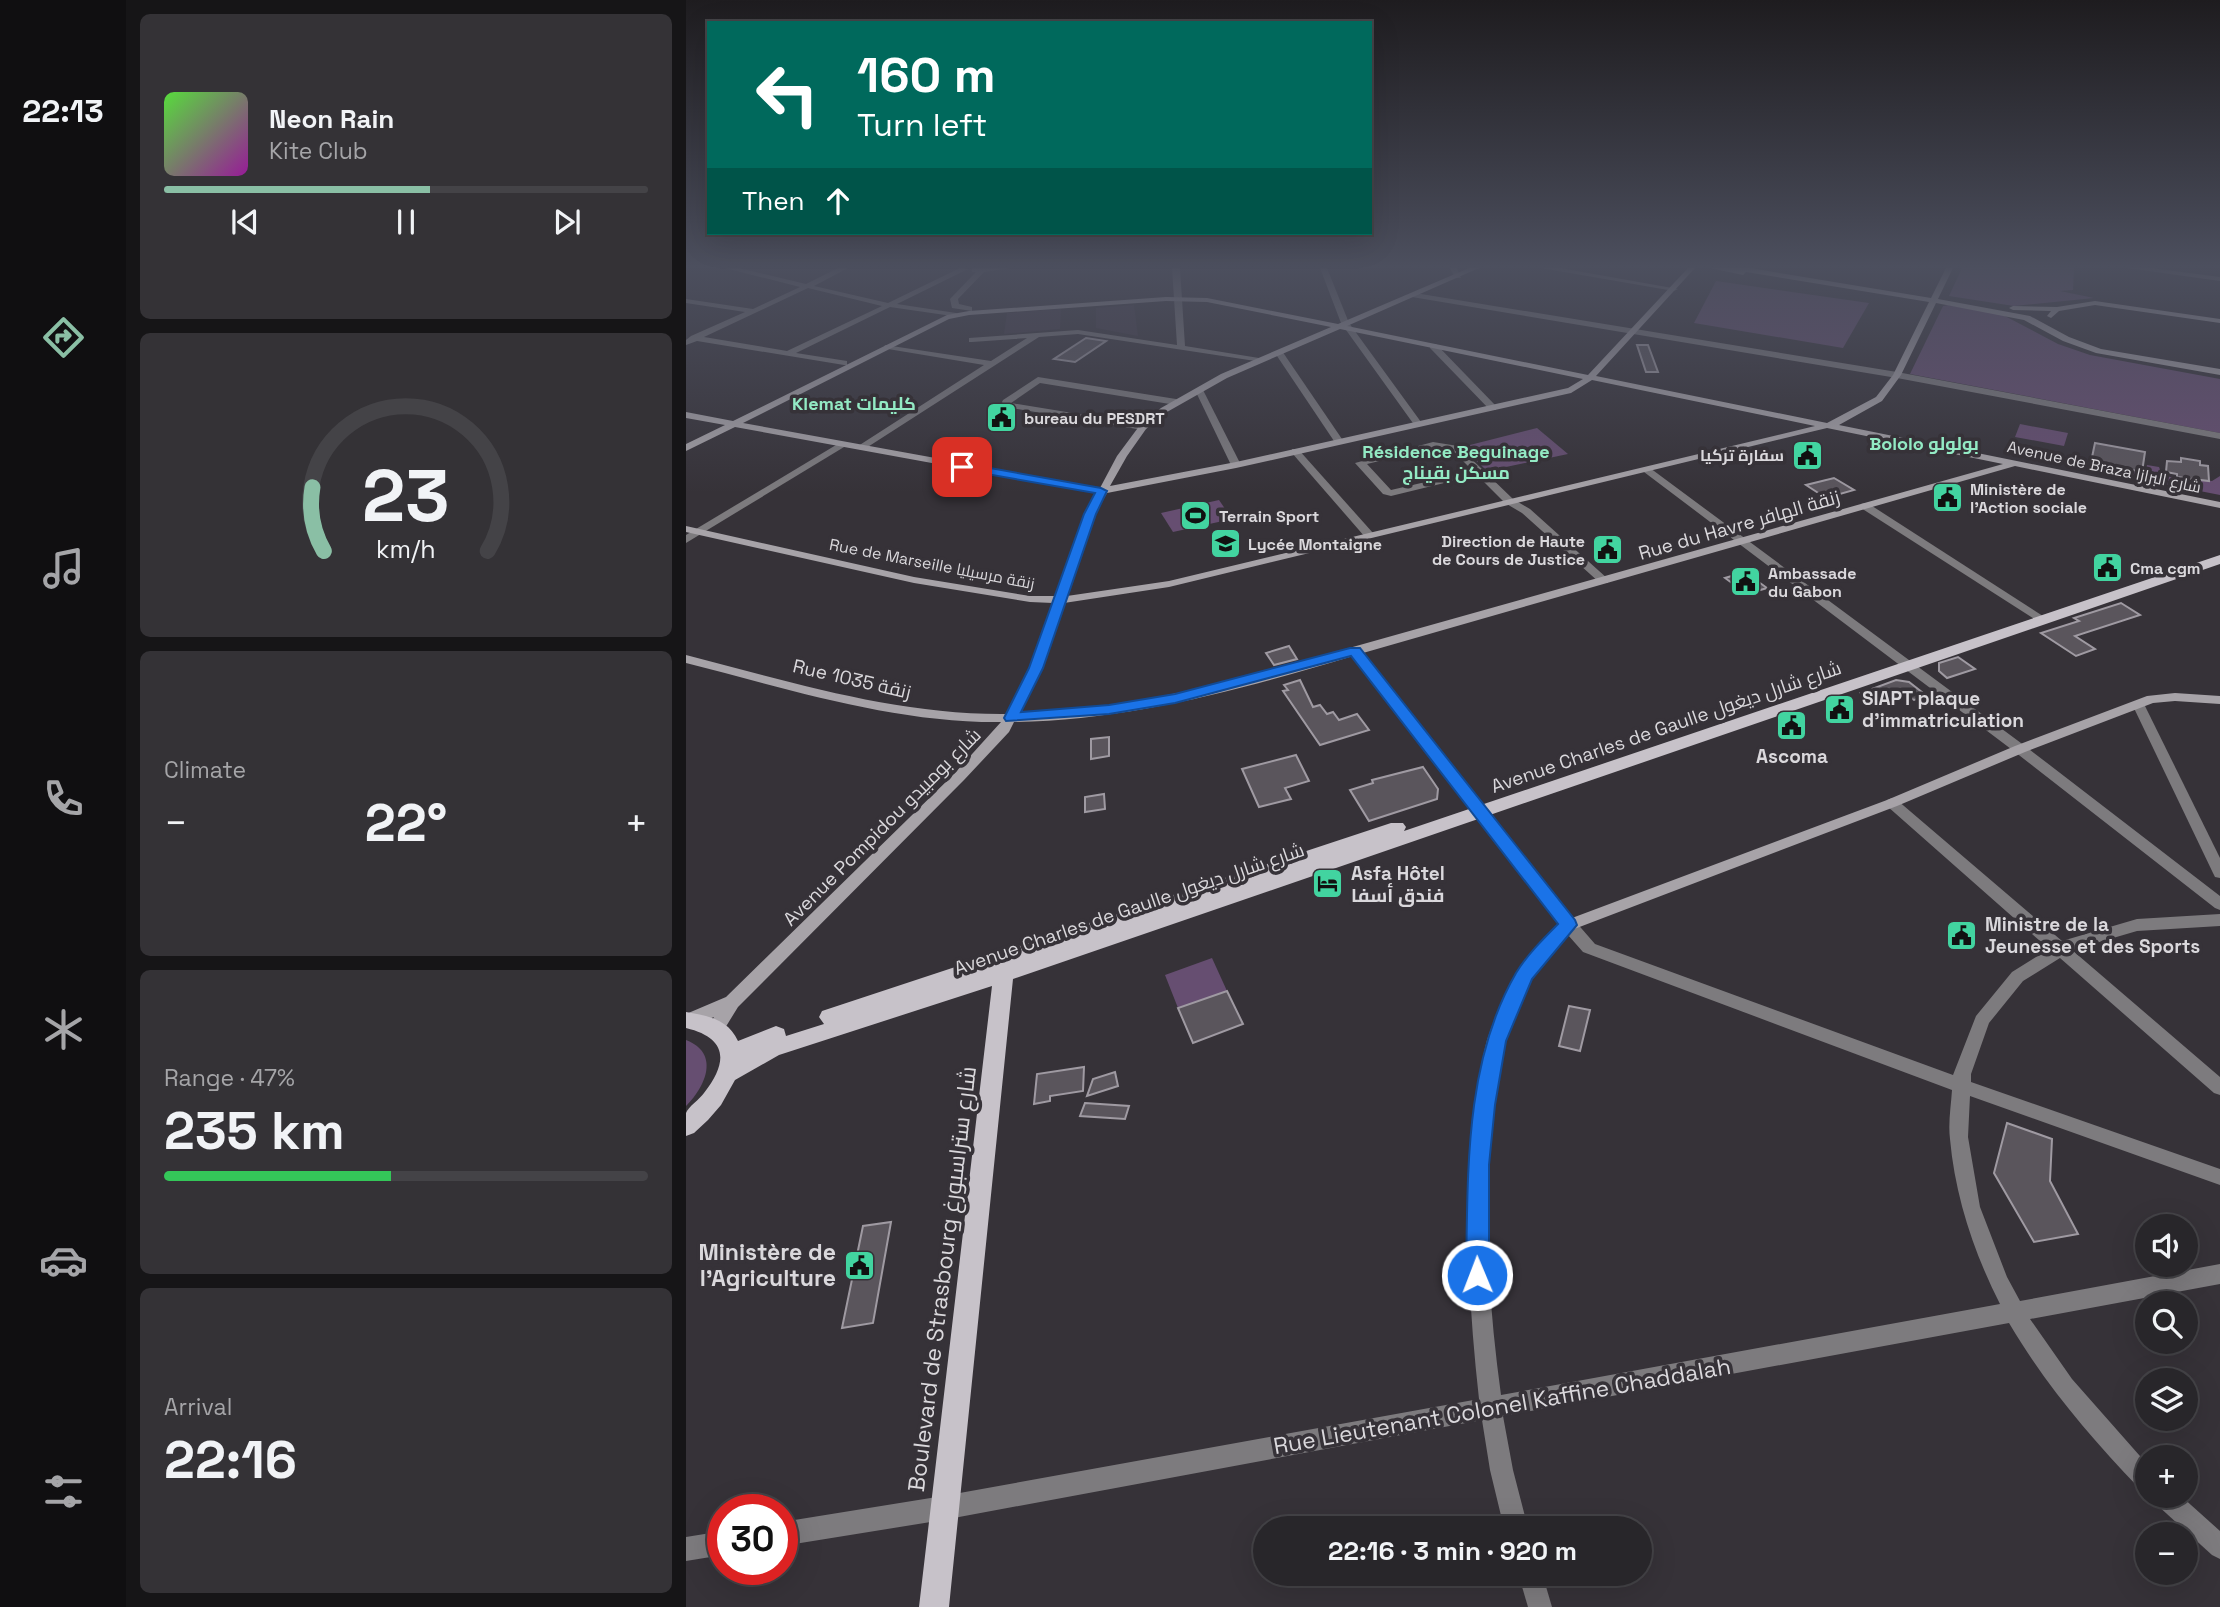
<!DOCTYPE html>
<html lang="en">
<head>
<meta charset="utf-8">
<style>
	body { margin:0; font-family:"Space Grotesk",Cairo,sans-serif; background:#343236; color:#f1f3f6; height:100vh; display:flex; flex-direction:column; font-size:26px; white-space:nowrap }
	* { box-sizing:border-box; margin:0 }
	p { font-size:23px; color:#a5a5a8 }
	.icon { flex:none; width:38px; height:38px; fill:none; stroke:currentColor; stroke-width:2; stroke-linecap:round; stroke-linejoin:round }
	.map { position:relative; flex:1; overflow:hidden }
	.drawer { display:flex; flex-direction:column; gap:14px; padding:14px; background:#161517; width:560px }
	.drawer>* { flex:none }
	.top-card { position:absolute; left:21px; top:21px; width:665px; height:214px; border-radius:0px; box-shadow:0 7px 28px #0002,0 0 0 2px #444347; background:#00695c; color:#fff; overflow:hidden }
	.controls { position:absolute; left:1449px; top:1214px; display:grid; gap:14px }
	.controls a { display:grid; place-items:center; width:63px; height:63px; border-radius:50%; background:#28262a; box-shadow:0 7px 28px #0002,0 0 0 2px #444347; font-size:35px }
	.speed { position:absolute; left:21px; top:1494px; display:flex; gap:14px; font-size:35px; font-weight:700; text-align:center }
	.speed>* { display:grid; place-content:center; width:91px; height:91px; border-radius:50%; background:#28262a; box-shadow:0 7px 28px #0002,0 0 0 2px #444347; line-height:1 }
	.speed .limit { border:10px solid #d22; background:#fff; color:#111 }
	.pin { position:absolute; display:grid; place-items:center; width:60px; height:60px; color:#fff; margin:-30px; border-radius:14px; box-shadow:0 4px 10px #0006 }
	.me { position:absolute; width:77px; margin:-38px; rotate:359deg; stroke-linejoin:round; filter:drop-shadow(0 0 5px #0008) }
	.turn { display:flex; align-items:center; gap:24px; height:147px; padding:0 35px; font-size:32px }
	.turn .icon { width:91px; height:91px; stroke-width:2.5 }
	.turn b { display:block; font-size:49px; line-height:60px }
	.then { display:flex; align-items:center; height:66px; padding:0 35px; background:#0003; gap:14px; font-size:26px }
	.big { font-size:52px; font-weight:700; line-height:1.1 }
	.drawer .widget { flex:1; display:flex; flex-direction:column; justify-content:center; gap:10px; min-width:0; padding:0 24px; border-radius:10px; background:#343236 }
	.drawer .dial { align-items:center; gap:0 }
	.dial svg { height:182px; overflow:visible; fill:none; stroke:#444347; stroke-width:7; stroke-linecap:round; text-anchor:middle }
	.dial text { fill:#f1f3f6; stroke:none }
	.song { display:flex; align-items:center; gap:21px }
	.cover { width:84px; height:84px; border-radius:10px; background:linear-gradient(135deg,hsl(110 70% 55%),hsl(300 70% 35%)) }
	.played { height:7px; border-radius:4px; background:linear-gradient(90deg,#8abfa5 55%,#444347 55%) }
	.keys { display:flex; justify-content:space-around; direction:ltr }
	.heat { display:flex; justify-content:space-between; align-items:center; font-size:38px; direction:ltr }
	.charge { height:10px; border-radius:5px; background:linear-gradient(90deg,#34c759 47%,#444347 0) }
	.trip { position:absolute; left:567px; top:1516px; width:399px; height:70px; border-radius:35px; background:#28262a; box-shadow:0 7px 28px #0002,0 0 0 2px #444347; font-weight:700; line-height:70px; text-align:center }
	main { display:flex; flex:1; min-height:0 }
	.menu { display:flex; flex-direction:column; width:126px; justify-content:space-around; align-items:center; background:#100f11; color:#a5a5a8 }
	.menu .icon { width:49px; height:49px }
	.menu .on { color:#8abfa5 }
	.menu b { font-size:32px; color:#f1f3f6 }
	.map>svg:first-child { display:block }
	.built { fill:#413945 }
	.green { fill:#664e71 }
	.building { fill:#5a555c; stroke:#9f9aa2; stroke-width:2 }
	.lines { fill:none; stroke-linecap:round; stroke-linejoin:round }
	.street { fill:#7d7b7e; fill-rule:evenodd }
	.secondary { fill:#a7a3a8; fill-rule:evenodd }
	.primary { fill:#c7c2c9; fill-rule:evenodd }
	.route { fill:#1a73e8; stroke:#114b97; stroke-width:2 }
	.labels { text-anchor:middle; dominant-baseline:central; stroke-width:7; stroke-linejoin:round; paint-order:stroke }
	.far-poi-label { font-size:16px; font-weight:bold; fill:#dad8dc; stroke:#363238; text-anchor:start }
	.far-street-label { font-size:16px; fill:#dad8dc; stroke:#363238 }
	.far-neighbourhood-label { font-size:18px; font-weight:bold; fill:#93eac4; stroke:#363238 }
	.street-label { font-size:19px; fill:#dad8dc; stroke:#363238 }
	.poi-label { font-size:19px; font-weight:bold; fill:#dad8dc; stroke:#363238; text-anchor:start }
	.near-poi-label { font-size:23px; font-weight:bold; fill:#dad8dc; stroke:#363238; text-anchor:end }
	.near-street-label { font-size:23px; fill:#dad8dc; stroke:#363238 }
</style>
</head>
<body>
<main>
<nav class="menu">
<b>22:13</b>
<svg class="icon on" aria-label="directions" viewBox="0 0 24 24"><path d="M12 3l9 9-9 9-9-9zM9 14v-3h6M13 9l2 2-2 2"/></svg>
<svg class="icon" aria-label="music" viewBox="0 0 24 24"><path d="M9 18V5l10-2v13"/><circle cx="6" cy="18" r="3"/><circle cx="16" cy="16" r="3"/></svg>
<svg class="icon" aria-label="phone" viewBox="0 0 24 24"><path d="M5 4h4l2 5-3 2q2 4 5 5l2-3 5 2v4C11 20 4 13 5 4z"/></svg>
<svg class="icon" aria-label="climate" viewBox="0 0 24 24"><path d="M12 3v18M4 7l16 10M4 17L20 7"/></svg>
<svg class="icon" aria-label="car" viewBox="0 0 24 24"><path d="M5 17H2v-5l4-1 3-4h7l3 4 3 1v5h-3M9 17h6M6 11h13"/><circle cx="7" cy="17" r="2"/><circle cx="17" cy="17" r="2"/></svg>
<svg class="icon" aria-label="filters" viewBox="0 0 24 24"><path d="M4 7h16M4 17h16"/><circle cx="9" cy="7" r="2"/><circle cx="15" cy="17" r="2"/></svg>
</nav>
<section class="drawer">
<div class="widget">
<div class="song"><i class="cover"></i><div><b>Neon Rain</b><p>Kite Club</p></div></div>
<div class="played"></div>
<div class="keys"><svg class="icon" aria-label="previous" viewBox="0 0 24 24"><path d="M18 5L8 12l10 7zM5 5v14"/></svg><svg class="icon" aria-label="pause" viewBox="0 0 24 24"><path d="M8 5v14M16 5v14"/></svg><svg class="icon" aria-label="next" viewBox="0 0 24 24"><path d="M6 5l10 7-10 7zM19 5v14"/></svg></div>
</div>
<div class="widget dial"><svg viewBox="0 0 100 80">
<path d="M14 69A42 42 0 1 1 86 69"/>
<path d="M14 69A42 42 0 0 1 9 41" stroke="#8abfa5"/>
<text x="50" y="56" font-size="32" font-weight="700">23</text>
<text x="50" y="72" font-size="11">km/h</text>
</svg></div>
<div class="widget"><p>Climate</p>
<div class="heat"><a>−</a><b class="big">22°</b><a>+</a></div>
</div>
<div class="widget"><p>Range · 47%</p><b class="big">235 km</b><div class="charge"></div></div>
<div class="widget"><p>Arrival</p><b class="big">22:16</b></div>
</section>
<div class="map">
<svg width="1534" height="1607" viewBox="0 0 1534 1607">
	<rect width="100%" height="100%" fill="#363238"/>
	<!-- built -->
	<g class="built">
		<polygon points="448,305 452,336 410,328 410,308"/>
		<polygon points="375,309 374,329 318,334 321,313"/>
	</g>
	<!-- green -->
	<g class="green">
		<polygon points="1276,268 1388,268 1387,290 1374,291 1408,298 1328,306 1263,296"/>
		<polygon points="1030,281 1183,303 1157,348 1008,323"/>
		<polygon points="1262,305 1317,315 1372,344 1404,355 1534,379 1534,433 1224,374 1257,306"/>
		<polygon points="1334,424 1382,433 1378,446 1329,437"/>
		<polygon points="851,428 882,454 801,471 776,447"/>
		<polygon points="1404,463 1459,474 1461,465 1473,467 1476,475 1510,483 1512,479 1526,481 1534,476 1534,495 1402,469"/>
		<polygon points="533,500 546,519 487,532 475,513"/>
		<polygon points="526,958 541,991 492,1008 479,975"/>
		<path d="M0,1040C34,1053 20,1086 0,1106Z"/>
	</g>
	<!-- building -->
	<g class="building">
		<polygon points="400,338 420,341 389,362 368,359"/>
		<polygon points="951,345 962,345 972,372 960,372"/>
		<polygon points="1409,443 1459,452 1456,472 1405,462"/>
		<polygon points="1495,458 1514,461 1514,465 1522,466 1523,481 1491,477 1491,474 1480,472 1481,461 1495,462"/>
		<polygon points="1148,478 1168,490 1140,498 1120,485"/>
		<polygon points="1059,572 1081,588 1061,594 1039,578"/>
		<polygon points="1435,603 1454,615 1389,636 1409,649 1390,656 1355,633 1393,621 1388,618"/>
		<polygon points="603,646 611,659 588,665 580,653"/>
		<polygon points="1272,657 1289,669 1261,678 1253,671 1253,663"/>
		<polygon points="614,680 627,707 634,705 641,714 647,712 653,720 671,714 683,730 634,745 597,691 602,690 598,685"/>
		<polygon points="1210,680 1223,682 1241,696 1228,700 1222,696 1192,706 1175,693"/>
		<polygon points="423,737 423,756 405,759 405,739"/>
		<polygon points="610,755 623,781 599,788 605,799 573,807 556,769"/>
		<polygon points="737,767 752,789 751,799 683,821 664,790 687,783 686,780"/>
		<polygon points="418,794 419,809 399,812 399,797"/>
		<polygon points="541,991 557,1024 507,1043 492,1008"/>
		<polygon points="883,1006 904,1010 894,1051 873,1046"/>
		<polygon points="398,1067 397,1091 364,1096 364,1101 348,1104 351,1074"/>
		<polygon points="429,1072 432,1086 401,1096 407,1079"/>
		<polygon points="399,1103 443,1106 439,1119 394,1116"/>
		<polygon points="1321,1123 1366,1139 1364,1181 1392,1234 1348,1242 1308,1173"/>
		<polygon points="205,1222 187,1323 156,1328 177,1226"/>
	</g>
	<g class="lines">
		<!-- street -->
		<g class="street">
			<path d="M39,268H53L120,284L152,268H162L128,286L202,303L274,268L282,269L211,304L270,313L274,315L273,317L204,307L110,353L161,361V365H158L11,341L0,345V340L5,336L59,312L0,303V299L67,309L114,287ZM122,288L196,306L101,351L18,337Z"/>
			<polygon points="286,268 325,268 298,272 272,299 273,304 286,307 286,311 266,308 264,299 290,272 286,272"/>
			<polygon points="486,268 494,268 499,346 573,358 576,358 576,362 392,334 353,337 177,450 169,448 298,365 202,349 198,347 199,345 305,361 341,338 286,342 283,342 283,338 392,330 491,345"/>
			<polygon points="634,268 641,268 663,323 735,422 735,426 729,426 655,323"/>
			<polygon points="764,268 771,268 775,278 769,278"/>
			<polygon points="855,268 874,268 992,289 988,291"/>
			<polygon points="1441,268 1465,268 1534,277 1534,281"/>
			<polygon points="729,293 1211,372 1534,433 1534,439 1211,378 726,297 725,295"/>
			<polygon points="744,344 750,344 810,406 810,410 804,410 744,348"/>
			<polygon points="590,351 596,351 658,442 656,444 650,444 589,353"/>
			<polygon points="352,377 490,399 494,402 490,405 354,383 325,403 460,425 460,429 457,430 319,407 316,402 317,400"/>
			<polygon points="513,387 517,390 555,465 553,467 545,465 509,390"/>
			<polygon points="155,442 163,444 0,543 0,535"/>
			<path d="M747,442L772,446L827,499L844,509L922,579V583H914L836,513L819,503L791,475L705,496L697,494L669,463ZM747,448L766,450L787,471L705,490L681,464Z"/>
			<polygon points="606,449 612,449 687,533 687,537 679,537 606,453"/>
			<polygon points="958,468 964,468 1339,746 1534,896 1534,910 1529,908 1329,752 958,472"/>
			<polygon points="1179,503 1183,504 1363,620 1357,623 1353,622 1175,508 1175,504"/>
			<polygon points="1452,700 1458,704 1534,858 1534,878 1529,877 1527,873 1446,704"/>
			<path d="M1206,798L1211,800L1376,941L1451,919L1534,914V926L1451,931L1386,950L1534,1077V1095L1528,1093L1374,958L1337,981L1303,1023L1285,1074V1082L1534,1169V1185L1284,1096L1282,1137L1294,1207L1321,1277L1334,1301L1534,1264V1284L1344,1319L1386,1379L1461,1464V1491L1453,1488C1404,1437 1359,1384 1323,1323L817,1416L827,1470L842,1528H818L804,1470L796,1420L257,1520L96,1546V1522L257,1496L793,1399C783,1309 778,1219 787,1129C790,1099 793,1069 801,1040C816,994 842,954 877,921H889L909,944L1267,1075L1290,1016L1326,972L1363,949L1201,806L1199,803L1201,800ZM882,935L897,952L1266,1090C1265,1106 1262,1123 1264,1139C1269,1196 1288,1253 1314,1304L815,1395C803,1307 797,1217 805,1128C808,1093 812,1057 824,1023C837,990 856,959 882,935Z"/>
			<polygon points="1467,1496 1495,1496 1534,1531 1534,1559 1526,1555 1470,1504"/>
			<polygon points="37,1531 37,1555 0,1561 0,1537"/>
			<polygon points="832,1573 856,1573 866,1607 842,1607"/>
		</g>
		<!-- secondary -->
		<g class="secondary">
			<path d="M783,268H793L661,326L902,375L1002,268H1009L910,376L1141,423L1190,397L1207,375L1243,302L1060,272L1057,275L1024,268H1064L1245,298L1260,268H1267L1252,299L1344,316L1383,337L1415,349L1534,369V375L1410,353L1377,341L1338,320L1250,303L1215,375L1196,401L1153,425L1534,502V508L1329,466L677,653L886,918L1201,800L1329,746L1461,696L1489,693L1534,696V704L1489,701L1467,703L1339,752L1211,806L883,931L877,929L667,656C557,689 444,720 328,722L323,732L278,780L52,1007L36,1033L30,1035L24,1033L22,1028L28,1017L3,1027L0,1026V1014L40,997L268,774L315,722C208,723 103,689 0,663V655C105,682 210,715 320,714L344,668L367,603L344,602L228,583L0,532V526L228,577L344,596H369L399,514L410,493L49,427L0,451V444L39,425L0,418V412L47,421L261,315L283,311L480,297L521,298L652,324ZM480,301L521,302L645,327L535,374L475,408L454,425L431,456L414,488L57,423L263,319L283,315ZM654,329L897,379L882,388L550,462L424,486L441,456L460,429L481,412L541,378ZM906,380L1129,426L483,581L381,596L409,514L421,493L550,468L885,393ZM1141,428L1317,464L532,685L415,708L332,714L356,668L378,603L483,587Z"/>
			<polygon points="1409,301 1534,319 1534,323 1409,305 1373,311 1365,318 1361,316 1365,311 1327,310 1323,308 1327,306 1371,307"/>
		</g>
		<!-- primary -->
		<path class="primary" d="M1534,555V564L327,979L263,1607H233L306,986L93,1055L49,1080L35,1105L22,1120L8,1133L0,1136C0,1130 0,1119 0,1113C2,1107 14,1099 18,1093C43,1061 41,1038 0,1028V1012C22,1016 42,1019 52,1041L90,1026L98,1029L100,1036L138,1024L133,1017L136,1011L705,823H717L720,827L718,831Z"/>
	</g>
	<!-- sky -->
	<linearGradient id="sky" x2="0" y2="1"><stop stop-color="#1e1c1f"/><stop offset="0.54" stop-color="#4c4f5e"/><stop offset="1" stop-color="#4c4f5e" stop-opacity="0"/></linearGradient>
	<rect width="1534" height="493" fill="url(#sky)"/>
	<!-- route -->
	<path class="route" d="M276,463L415,488L421,491L410,514L357,668L335,712L423,705L489,694L664,648H674L889,920L891,925L846,979L820,1041L809,1105L803,1165V1275L799,1283L791,1286L783,1283L780,1275C782,1174 778,1063 830,973C841,955 857,939 872,924L665,656L489,703L423,714L320,721L318,718L343,668L398,514L409,493L272,469V464Z"/>
	<!-- icons -->
	<defs>
		<symbol id="civic-square" viewBox="-11 -11 22 22"><rect x="-9" y="-9" width="18" height="18" rx="4" fill="#42d4a0" stroke="#363238"/><path d="M-.6-6.5H3V-4.5H.6V-3L4-1V1h2V6H-6V1h2V-1L-.6-3ZM-1.2 2.5V6h2.4V2.5Z" fill="#111"/></symbol>
		<symbol id="stadium-square" viewBox="-11 -11 22 22"><rect x="-9" y="-9" width="18" height="18" rx="4" fill="#42d4a0" stroke="#363238"/><path d="M0-5a6.5 5 0 1 0 0 10a6.5 5 0 1 0 0-10ZM-3.5-1.8h7v3.6h-7Z" fill="#111"/></symbol>
		<symbol id="school-square" viewBox="-11 -11 22 22"><rect x="-9" y="-9" width="18" height="18" rx="4" fill="#42d4a0" stroke="#363238"/><path d="M0-5L7-2L0 1L-7-2ZM-4 1L0 2.5L4 1V4Q0 6-4 4Z" fill="#111"/></symbol>
		<symbol id="hotel-square" viewBox="-11 -11 22 22"><rect x="-9" y="-9" width="18" height="18" rx="4" fill="#42d4a0" stroke="#363238"/><path d="M-6-4.5h1.5V1H6V5H4.5V3h-9V5H-6ZM-4 0a1.8 1.8 0 1 1 3.6 0ZM.5 0V-2.5h3Q6-2.5 6 0Z" fill="#111"/></symbol>
	</defs>
	<g fill-rule="evenodd">
		<use href="#civic-square" x="298" y="400" width="35" height="35"/>
		<use href="#civic-square" x="1104" y="438" width="35" height="35"/>
		<use href="#civic-square" x="1244" y="480" width="35" height="35"/>
		<use href="#stadium-square" x="492" y="498" width="35" height="35"/>
		<use href="#school-square" x="522" y="526" width="35" height="35"/>
		<use href="#civic-square" x="904" y="532" width="35" height="35"/>
		<use href="#civic-square" x="1404" y="550" width="35" height="35"/>
		<use href="#civic-square" x="1042" y="564" width="35" height="35"/>
		<use href="#civic-square" x="1136" y="692" width="35" height="35"/>
		<use href="#civic-square" x="1088" y="708" width="35" height="35"/>
		<use href="#hotel-square" x="624" y="866" width="35" height="35"/>
		<use href="#civic-square" x="1258" y="918" width="35" height="35"/>
		<use href="#civic-square" x="156" y="1248" width="35" height="35"/>
	</g>
	<g class="labels">
		<!-- far-poi labels -->
		<g class="far-poi-label">
			<text x="338" y="418">bureau du PESDRT</text>
			<text x="1098" y="455" text-anchor="end">سفارة تركيا</text>
			<text x="1284" y="489">Ministère de<tspan x="1284" dy="18">l'Action sociale</tspan></text>
			<text x="533" y="516">Terrain Sport</text>
			<text x="899" y="541" text-anchor="end">Direction de Haute<tspan x="899" dy="18">de Cours de Justice</tspan></text>
			<text x="562" y="544">Lycée Montaigne</text>
			<text x="1444" y="568">Cma cgm</text>
			<text x="1082" y="573">Ambassade<tspan x="1082" dy="18">du Gabon</tspan></text>
		</g>
		<!-- far-street labels -->
		<g class="far-street-label">
			<text transform="translate(1418 467) rotate(12)">Avenue de Braza شارع البرازا</text>
			<text transform="translate(246 564) rotate(11)">Rue de Marseille زنقة مرسيليا</text>
		</g>
		<!-- far-neighbourhood labels -->
		<g class="far-neighbourhood-label">
			<text x="168" y="403">Klemat كليمات</text>
			<text x="1238" y="443">Bololo بولولو</text>
			<text x="770" y="451">Résidence Beguinage<tspan x="770" dy="21">مسكن بقيناج</tspan></text>
		</g>
		<!-- street labels -->
		<g class="street-label">
			<text transform="translate(1053 525) rotate(-16)">Rue du Havre زنقة الهافر</text>
			<text transform="translate(166 679) rotate(13)">Rue 1035 زنقة</text>
			<text transform="translate(980 727) rotate(-19)">Avenue Charles de Gaulle شارع شارل ديغول</text>
			<text transform="translate(196 827) rotate(-45)">Avenue Pompidou شارع بومبيدو</text>
			<text transform="translate(443 909) rotate(-19)">Avenue Charles de Gaulle شارع شارل ديغول</text>
		</g>
		<!-- poi labels -->
		<g class="poi-label">
			<text x="1176" y="698">SIAPT plaque<tspan x="1176" dy="22">d'immatriculation</tspan></text>
			<text x="1106" y="756" text-anchor="middle">Ascoma</text>
			<text x="665" y="873">Asfa Hôtel<tspan x="665" dy="22">فندق أسفا</tspan></text>
			<text x="1299" y="924">Ministre de la<tspan x="1299" dy="22">Jeunesse et des Sports</tspan></text>
		</g>
		<!-- near-poi labels -->
		<g class="near-poi-label">
			<text x="150" y="1252">Ministère de<tspan x="150" dy="26">l'Agriculture</tspan></text>
		</g>
		<!-- near-street labels -->
		<g class="near-street-label">
			<text transform="translate(256 1279) rotate(-83)">Boulevard de Strasbourg شارع ستراسبورغ</text>
			<text transform="translate(816 1406) rotate(-10)">Rue Lieutenant Colonel Kaffine Chaddalah</text>
		</g>
	</g>
</svg>
<div class="controls">
<a><svg class="icon" aria-label="sound" viewBox="0 0 24 24"><path d="M4 9h4l5-4v14l-5-4H4zM17 9q2 3 0 6"/></svg></a>
<a><svg class="icon" aria-label="search" viewBox="0 0 24 24"><circle cx="10" cy="10" r="6"/><path d="M15 15l6 6"/></svg></a>
<a><svg class="icon" aria-label="layers" viewBox="0 0 24 24"><path d="M12 4l9 5-9 5-9-5zM3 14l9 5 9-5"/></svg></a>
<a>+</a>
<a>−</a>
</div>
<div class="speed"><div class="limit">30</div></div>
<div class="pin" style="left:276px;top:467px;background:#d93025"><svg class="icon" aria-label="arrive" viewBox="0 0 24 24"><path d="M6 21V4h12l-3 4 3 4H6"/></svg></div>
<svg class="me" style="left:791px;top:1275px" viewBox="-20 -20 40 40"><circle r="17" fill="#1a73e8" stroke="#fff" stroke-width="3"/><path d="M0-11L8 9 0 5-8 9z" fill="#fff"/></svg>
<div class="trip">22:16 · 3 min · 920 m</div>
<div class="top-card">
<div class="turn"><svg class="icon" aria-label="left" viewBox="0 0 24 24"><path d="M17 20v-9H6M10 6l-5 5 5 5"/></svg><div><b>160 m</b>Turn left</div></div>
<div class="then">Then<svg class="icon" aria-label="ahead" viewBox="0 0 24 24"><path d="M12 20V5M6 11l6-6 6 6"/></svg></div>
</div>
</div>
</main>
</body>
</html>
